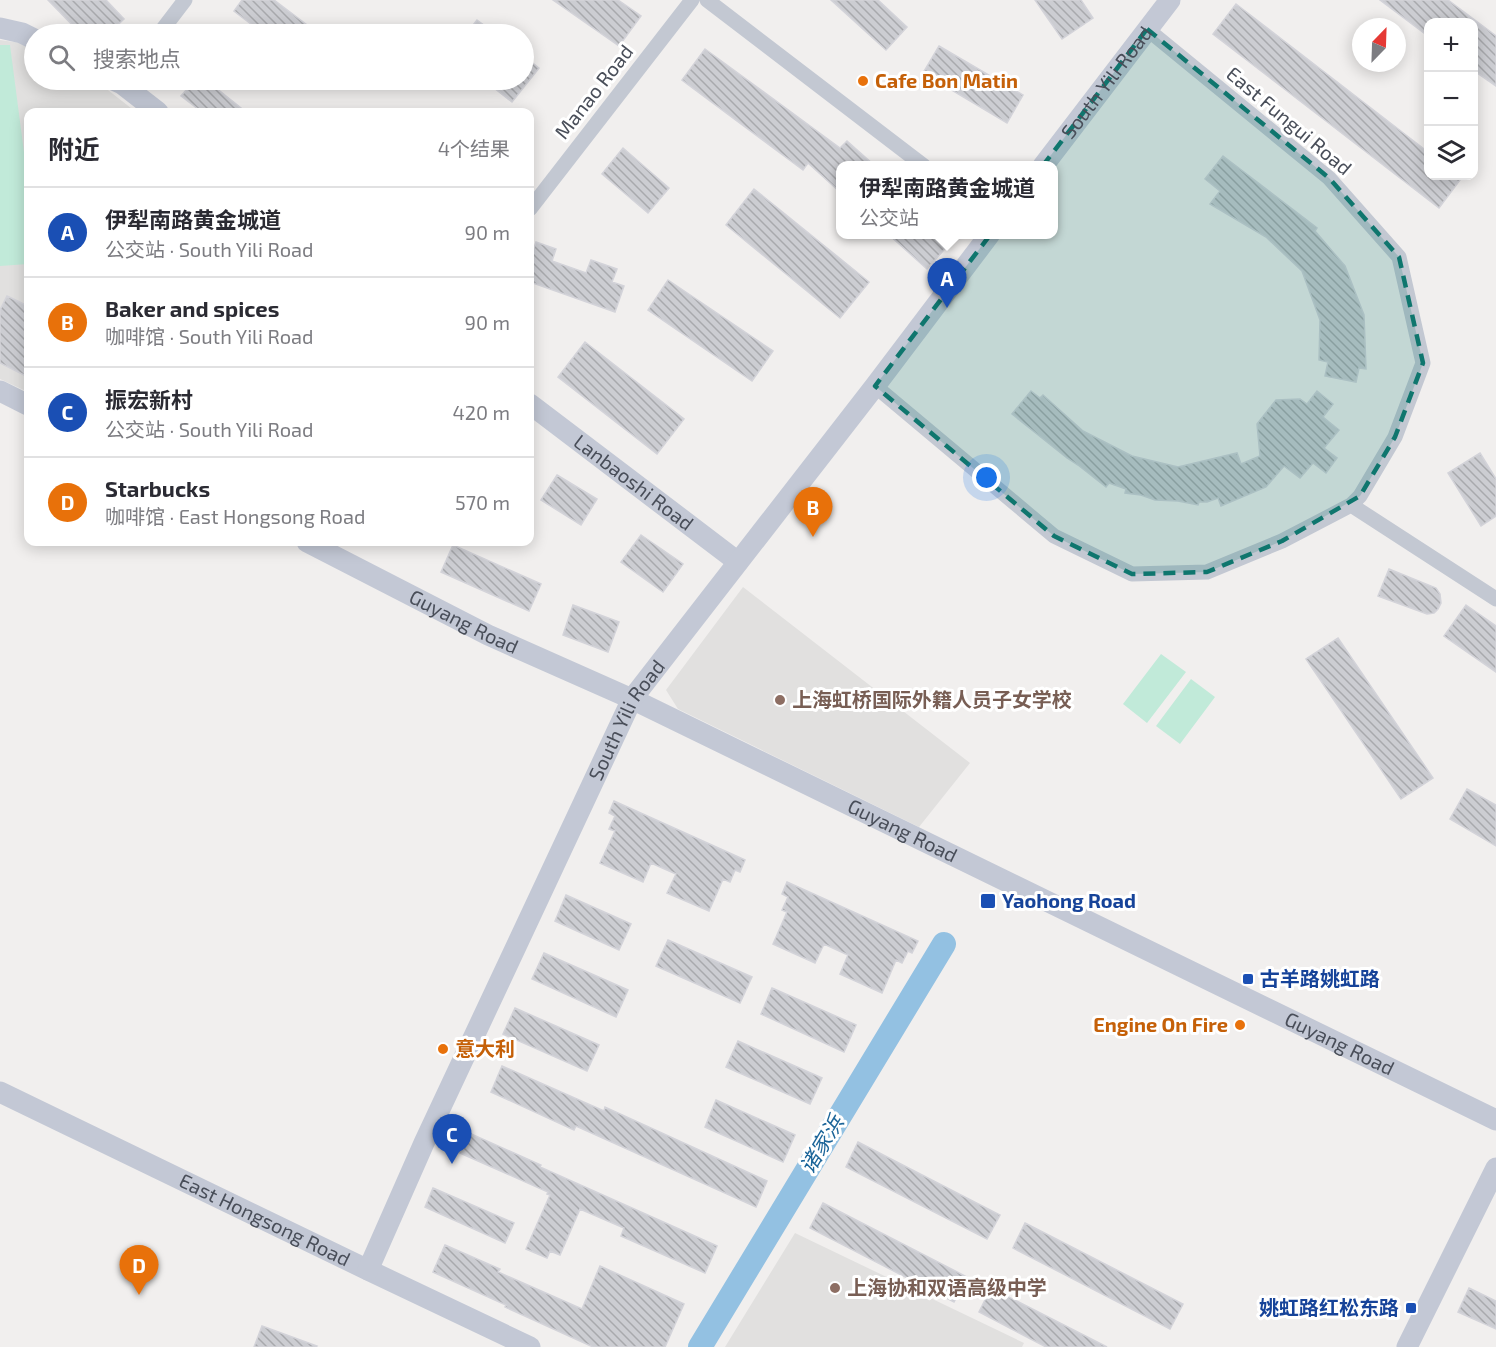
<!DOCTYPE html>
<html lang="zh">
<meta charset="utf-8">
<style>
:root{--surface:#fff;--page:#f7f7f7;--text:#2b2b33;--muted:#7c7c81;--line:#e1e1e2;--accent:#2d52cc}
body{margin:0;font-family:"Exo 2","Noto Sans SC",sans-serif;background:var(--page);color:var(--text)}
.controls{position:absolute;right:18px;top:18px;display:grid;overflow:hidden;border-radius:12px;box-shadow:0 3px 15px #0003}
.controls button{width:54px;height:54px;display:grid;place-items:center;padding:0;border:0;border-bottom:2px solid var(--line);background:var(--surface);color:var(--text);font:30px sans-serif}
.compass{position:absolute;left:1352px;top:18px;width:54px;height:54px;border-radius:50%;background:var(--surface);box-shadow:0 3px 15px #0003;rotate:23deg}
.you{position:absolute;left:987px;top:478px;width:21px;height:21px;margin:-15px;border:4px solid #fff;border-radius:50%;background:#1a73e8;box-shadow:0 0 0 9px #1a73e833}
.badge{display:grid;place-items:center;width:39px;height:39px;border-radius:50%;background:var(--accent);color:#fff;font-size:20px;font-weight:700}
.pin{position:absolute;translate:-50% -50px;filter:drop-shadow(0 2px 3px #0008)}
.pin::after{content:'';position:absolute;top:32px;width:21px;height:18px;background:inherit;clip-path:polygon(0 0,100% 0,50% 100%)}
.popup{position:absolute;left:836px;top:161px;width:222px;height:78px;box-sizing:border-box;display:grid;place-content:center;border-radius:12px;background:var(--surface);filter:drop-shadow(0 2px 4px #0005);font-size:20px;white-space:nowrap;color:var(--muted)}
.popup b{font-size:22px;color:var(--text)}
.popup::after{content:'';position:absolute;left:50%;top:100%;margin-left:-12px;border:12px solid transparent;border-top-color:var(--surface)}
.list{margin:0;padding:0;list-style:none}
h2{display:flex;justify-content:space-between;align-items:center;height:78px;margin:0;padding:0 24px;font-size:26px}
h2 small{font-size:20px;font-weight:400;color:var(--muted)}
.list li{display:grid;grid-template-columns:39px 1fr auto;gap:18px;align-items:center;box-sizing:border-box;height:90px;padding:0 24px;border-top:2px solid var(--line)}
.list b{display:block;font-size:22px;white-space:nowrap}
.list p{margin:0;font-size:20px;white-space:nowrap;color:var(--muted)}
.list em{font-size:20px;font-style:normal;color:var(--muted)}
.icon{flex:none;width:33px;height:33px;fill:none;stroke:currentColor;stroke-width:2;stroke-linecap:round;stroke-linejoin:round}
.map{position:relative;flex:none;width:1496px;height:1347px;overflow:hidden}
.search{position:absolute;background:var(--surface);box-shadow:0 3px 15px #0003;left:24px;top:24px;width:510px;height:66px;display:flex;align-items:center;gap:15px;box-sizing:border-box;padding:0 21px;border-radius:33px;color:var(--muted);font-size:22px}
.panel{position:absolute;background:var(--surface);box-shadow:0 3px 15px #0003;left:24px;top:108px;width:510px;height:438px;border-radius:12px}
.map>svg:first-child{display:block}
.education{fill:#e1e0df}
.garden{fill:#c1ead9}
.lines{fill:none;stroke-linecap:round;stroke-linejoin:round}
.river{stroke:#93c1e2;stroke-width:24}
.building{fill:url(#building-back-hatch);stroke:#d3d3d9;stroke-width:1.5}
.street{stroke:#c3c8d2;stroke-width:15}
.secondary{stroke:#c3c8d5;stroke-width:21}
.marked{fill:#0f766e;fill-opacity:0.2;stroke:#0f766e;stroke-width:4.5;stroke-dasharray:12 8;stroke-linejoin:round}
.food-dot{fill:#e8710a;stroke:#fff;stroke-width:2}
.education-dot{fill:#8d6e63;stroke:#fff;stroke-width:2}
.transit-dot{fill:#1a4fb4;stroke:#fff;stroke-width:2}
.labels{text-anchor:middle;stroke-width:6;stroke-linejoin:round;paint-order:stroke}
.food-label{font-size:20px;font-weight:bold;fill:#c56008;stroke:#fff;text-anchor:start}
.street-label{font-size:20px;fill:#494e59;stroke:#fff}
.education-label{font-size:20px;font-weight:bold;fill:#785e54;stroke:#fff;text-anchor:start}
.transit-label{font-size:20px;font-weight:bold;fill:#164399;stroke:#fff;text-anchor:start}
.water-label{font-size:21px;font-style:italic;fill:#1c6599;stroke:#fff}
</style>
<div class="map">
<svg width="1496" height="1347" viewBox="0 0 1496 1347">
<defs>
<pattern id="building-back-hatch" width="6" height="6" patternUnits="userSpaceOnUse" patternTransform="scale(1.5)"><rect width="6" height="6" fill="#cccdd2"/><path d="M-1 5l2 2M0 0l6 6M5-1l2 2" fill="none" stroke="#a8a9ad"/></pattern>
</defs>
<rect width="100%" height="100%" fill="#f1efee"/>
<path class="education" d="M0,40L21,43L34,50V80H92L99,83L136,112H28V392L0,379Z
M743,587L970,763L919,827L678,709L666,690Z
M795,1233L1024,1343L1022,1347H725Z"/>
<path class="garden" d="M0,45H10L28,183V264L0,266Z
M1161,654L1186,672L1147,723L1123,704Z
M1191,679L1215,697L1180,744L1156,726Z"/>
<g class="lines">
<path class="river" d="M700,1347L944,944"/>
</g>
<path class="building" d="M48,0H106L124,19L108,34H81Z
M242,0H274L319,34H264L234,11Z
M553,0H618L641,16L619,46Z
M831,0H878L907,27L886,50Z
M1035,0H1081L1093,18L1062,39Z
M1380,0H1448L1496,36V86L1473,70V22H1428V36Z
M1236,4L1428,152V176H1463L1439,208L1213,34Z
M477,20L496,34H466Z
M939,46L1023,95L1007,123L923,73Z
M705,49L840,148L847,141L874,165H840V192L808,163L803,170L682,80Z
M524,56L539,68L512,102L484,80H524Z
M195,80H206L246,112H202L181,96Z
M623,148L669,188L648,213L602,174Z
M1223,156L1317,228L1315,231L1345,266L1364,315L1366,369L1359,368L1356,382L1325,376L1328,362L1319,360L1320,320L1302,271L1266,237L1210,204L1220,191L1205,179Z
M754,189L869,282L840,318L726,225Z
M888,234H958L927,269Z
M536,242L556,249L552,261L586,273L591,260L617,269L612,282L624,286L615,312L530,282V254H532Z
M668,280L773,351L752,381L648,310Z
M7,296L28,306V377L0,363V310Z
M585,342L684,419L657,454L558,377Z
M1031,391L1040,398L1043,395L1083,431L1132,456L1178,467L1237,453L1241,464L1260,456L1257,424L1276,400L1300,399L1307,404L1317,391L1333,404L1323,417L1339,430L1324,448L1337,458L1326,473L1313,463L1300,478L1284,466L1266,487L1221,506L1218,498L1207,502H1199L1198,505L1178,501L1155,500L1141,495L1125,493L1126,489L1109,483L1106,487L1078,465L1067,458L1012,414Z
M1480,453L1496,479V516L1481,526L1448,473Z
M557,475L597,499L581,525L541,500Z
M641,535L683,564L663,592L621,562Z
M453,545L541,584L529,611L441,572Z
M1389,569L1436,588L1440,594L1441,603L1438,609L1434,613L1427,614L1378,596Z
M573,605L619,622L608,652L563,635Z
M1466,605L1496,626V672L1444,636Z
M1338,638L1433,778L1401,799L1306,659Z
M1467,789L1496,805V846L1450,819Z
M614,801L745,860L740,872L735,870L730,882L723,879L709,911L667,893L676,874L651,863L643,882L600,863L615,831L609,829L615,816L609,813Z
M787,882L918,941L912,953L908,951L902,963L896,960L882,993L840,974L848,955L824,944L815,963L773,944L787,912L782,910L788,897L782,894Z
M566,895L631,924L619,950L555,921Z
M668,940L752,977L740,1003L656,966Z
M544,953L628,990L616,1017L532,979Z
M772,988L856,1025L844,1052L761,1014Z
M515,1008L599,1045L587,1071L503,1034Z
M738,1041L822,1078L810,1104L726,1067Z
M502,1066L604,1111L605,1107L767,1181L756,1207L576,1126L574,1130L491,1092Z
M716,1100L795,1135L783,1162L705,1127Z
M460,1129L541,1165L540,1167L717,1246L705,1273L621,1236L624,1228L580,1209L560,1255L550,1251L547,1258L526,1249L550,1195L547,1194L548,1192L451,1149Z
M858,1142L1000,1215L987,1239L846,1167Z
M433,1188L514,1223L505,1243L425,1207Z
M823,1203L967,1277L954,1302L810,1228Z
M1025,1223L1183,1304L1170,1329L1013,1248Z
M445,1245L500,1269L498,1272L582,1309L600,1266L684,1304L665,1347H593L505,1307L506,1305L433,1272Z
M991,1288L1107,1347H1046L979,1312Z
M1469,1288L1496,1301V1329L1458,1312Z
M262,1326L317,1346L316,1347H254Z"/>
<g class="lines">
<path class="street" d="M707,0L924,166
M159,34L185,0
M530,209L692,0
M875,386L1054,536L1132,574L1207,572L1282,541L1351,505L1360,496L1395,437L1423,363L1399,257L1329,178L1147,29
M1351,505L1496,599"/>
<g class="secondary">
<path d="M0,28L22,33L34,39"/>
<path d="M113,80L122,84L158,112"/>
<path id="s1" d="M1043,166L1170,0"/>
<path d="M0,391L28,405"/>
<path id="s2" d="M530,404L738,562"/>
<path id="s3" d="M307,542L488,635L632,699L1496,1120"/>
<path id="s4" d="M0,1092L368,1270L530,1347"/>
<path id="s5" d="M368,1270L424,1143L632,699L875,386L990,234"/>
<path d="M1407,1347L1496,1168"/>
</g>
</g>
<path class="marked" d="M1147,29L1329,178L1399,257L1423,363L1395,437L1360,496L1282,541L1207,572L1132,574L1054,536L875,386Z"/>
<g class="food-dot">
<circle cx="863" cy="81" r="6"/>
<circle cx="1240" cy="1025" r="6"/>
<circle cx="443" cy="1049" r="6"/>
</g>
<g class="education-dot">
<circle cx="780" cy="700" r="6"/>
<circle cx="835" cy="1288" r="6"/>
</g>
<g class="transit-dot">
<rect x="980" y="893" width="16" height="16" rx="3"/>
<rect x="1242" y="973" width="12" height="12" rx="3"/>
<rect x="1405" y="1302" width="12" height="12" rx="3"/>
</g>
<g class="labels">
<g class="food-label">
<text x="875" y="88">Cafe Bon Matin</text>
<text x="1228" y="1032" text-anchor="end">Engine On Fire</text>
<text x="455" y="1056">意大利</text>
</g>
<g class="street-label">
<text dy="7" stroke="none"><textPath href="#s1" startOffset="105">South Yili Road</textPath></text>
<text transform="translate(594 92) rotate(-52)" y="7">Manao Road</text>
<text transform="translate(1289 121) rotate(40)" y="7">East Fungui Road</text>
<text dy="7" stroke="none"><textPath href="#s2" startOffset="130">Lanbaoshi Road</textPath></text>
<text dy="7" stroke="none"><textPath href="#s3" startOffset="176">Guyang Road</textPath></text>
<text dy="7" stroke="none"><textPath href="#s5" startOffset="608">South Yili Road</textPath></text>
<text dy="7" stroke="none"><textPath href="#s3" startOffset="662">Guyang Road</textPath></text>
<text dy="7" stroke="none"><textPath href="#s3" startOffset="1148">Guyang Road</textPath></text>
<text dy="7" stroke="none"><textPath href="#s4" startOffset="294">East Hongsong Road</textPath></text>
</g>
<g class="education-label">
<text x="792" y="707">上海虹桥国际外籍人员子女学校</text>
<text x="847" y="1295">上海协和双语高级中学</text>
</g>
<g class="transit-label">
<text x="1002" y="908">Yaohong Road</text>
<text x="1260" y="986">古羊路姚虹路</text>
<text x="1399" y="1315" text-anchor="end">姚虹路红松东路</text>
</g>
<g class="water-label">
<text transform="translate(822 1145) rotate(-59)" y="7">诸家浜</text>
</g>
</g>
</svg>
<div class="controls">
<button>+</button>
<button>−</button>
<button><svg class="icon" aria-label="layers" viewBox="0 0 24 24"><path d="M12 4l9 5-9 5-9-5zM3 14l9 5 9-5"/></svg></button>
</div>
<svg class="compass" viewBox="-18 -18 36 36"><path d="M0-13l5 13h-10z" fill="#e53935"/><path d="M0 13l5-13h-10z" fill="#7c7c81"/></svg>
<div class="you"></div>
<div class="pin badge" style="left:947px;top:308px;background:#1a4fb4">A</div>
<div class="popup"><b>伊犁南路黄金城道</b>公交站</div>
<div class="pin badge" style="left:813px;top:537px;background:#e8710a">B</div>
<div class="pin badge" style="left:452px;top:1164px;background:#1a4fb4">C</div>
<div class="pin badge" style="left:139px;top:1295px;background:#e8710a">D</div>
<div class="search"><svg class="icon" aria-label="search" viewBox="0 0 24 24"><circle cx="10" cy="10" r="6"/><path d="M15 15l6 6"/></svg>搜索地点</div>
<section class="panel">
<h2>附近<small>4个结果</small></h2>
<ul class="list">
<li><span class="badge" style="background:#1a4fb4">A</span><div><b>伊犁南路黄金城道</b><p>公交站 · South Yili Road</p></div><em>90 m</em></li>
<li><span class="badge" style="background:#e8710a">B</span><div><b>Baker and spices</b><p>咖啡馆 · South Yili Road</p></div><em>90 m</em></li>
<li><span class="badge" style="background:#1a4fb4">C</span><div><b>振宏新村</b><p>公交站 · South Yili Road</p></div><em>420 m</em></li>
<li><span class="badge" style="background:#e8710a">D</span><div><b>Starbucks</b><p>咖啡馆 · East Hongsong Road</p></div><em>570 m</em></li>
</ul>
</section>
</div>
